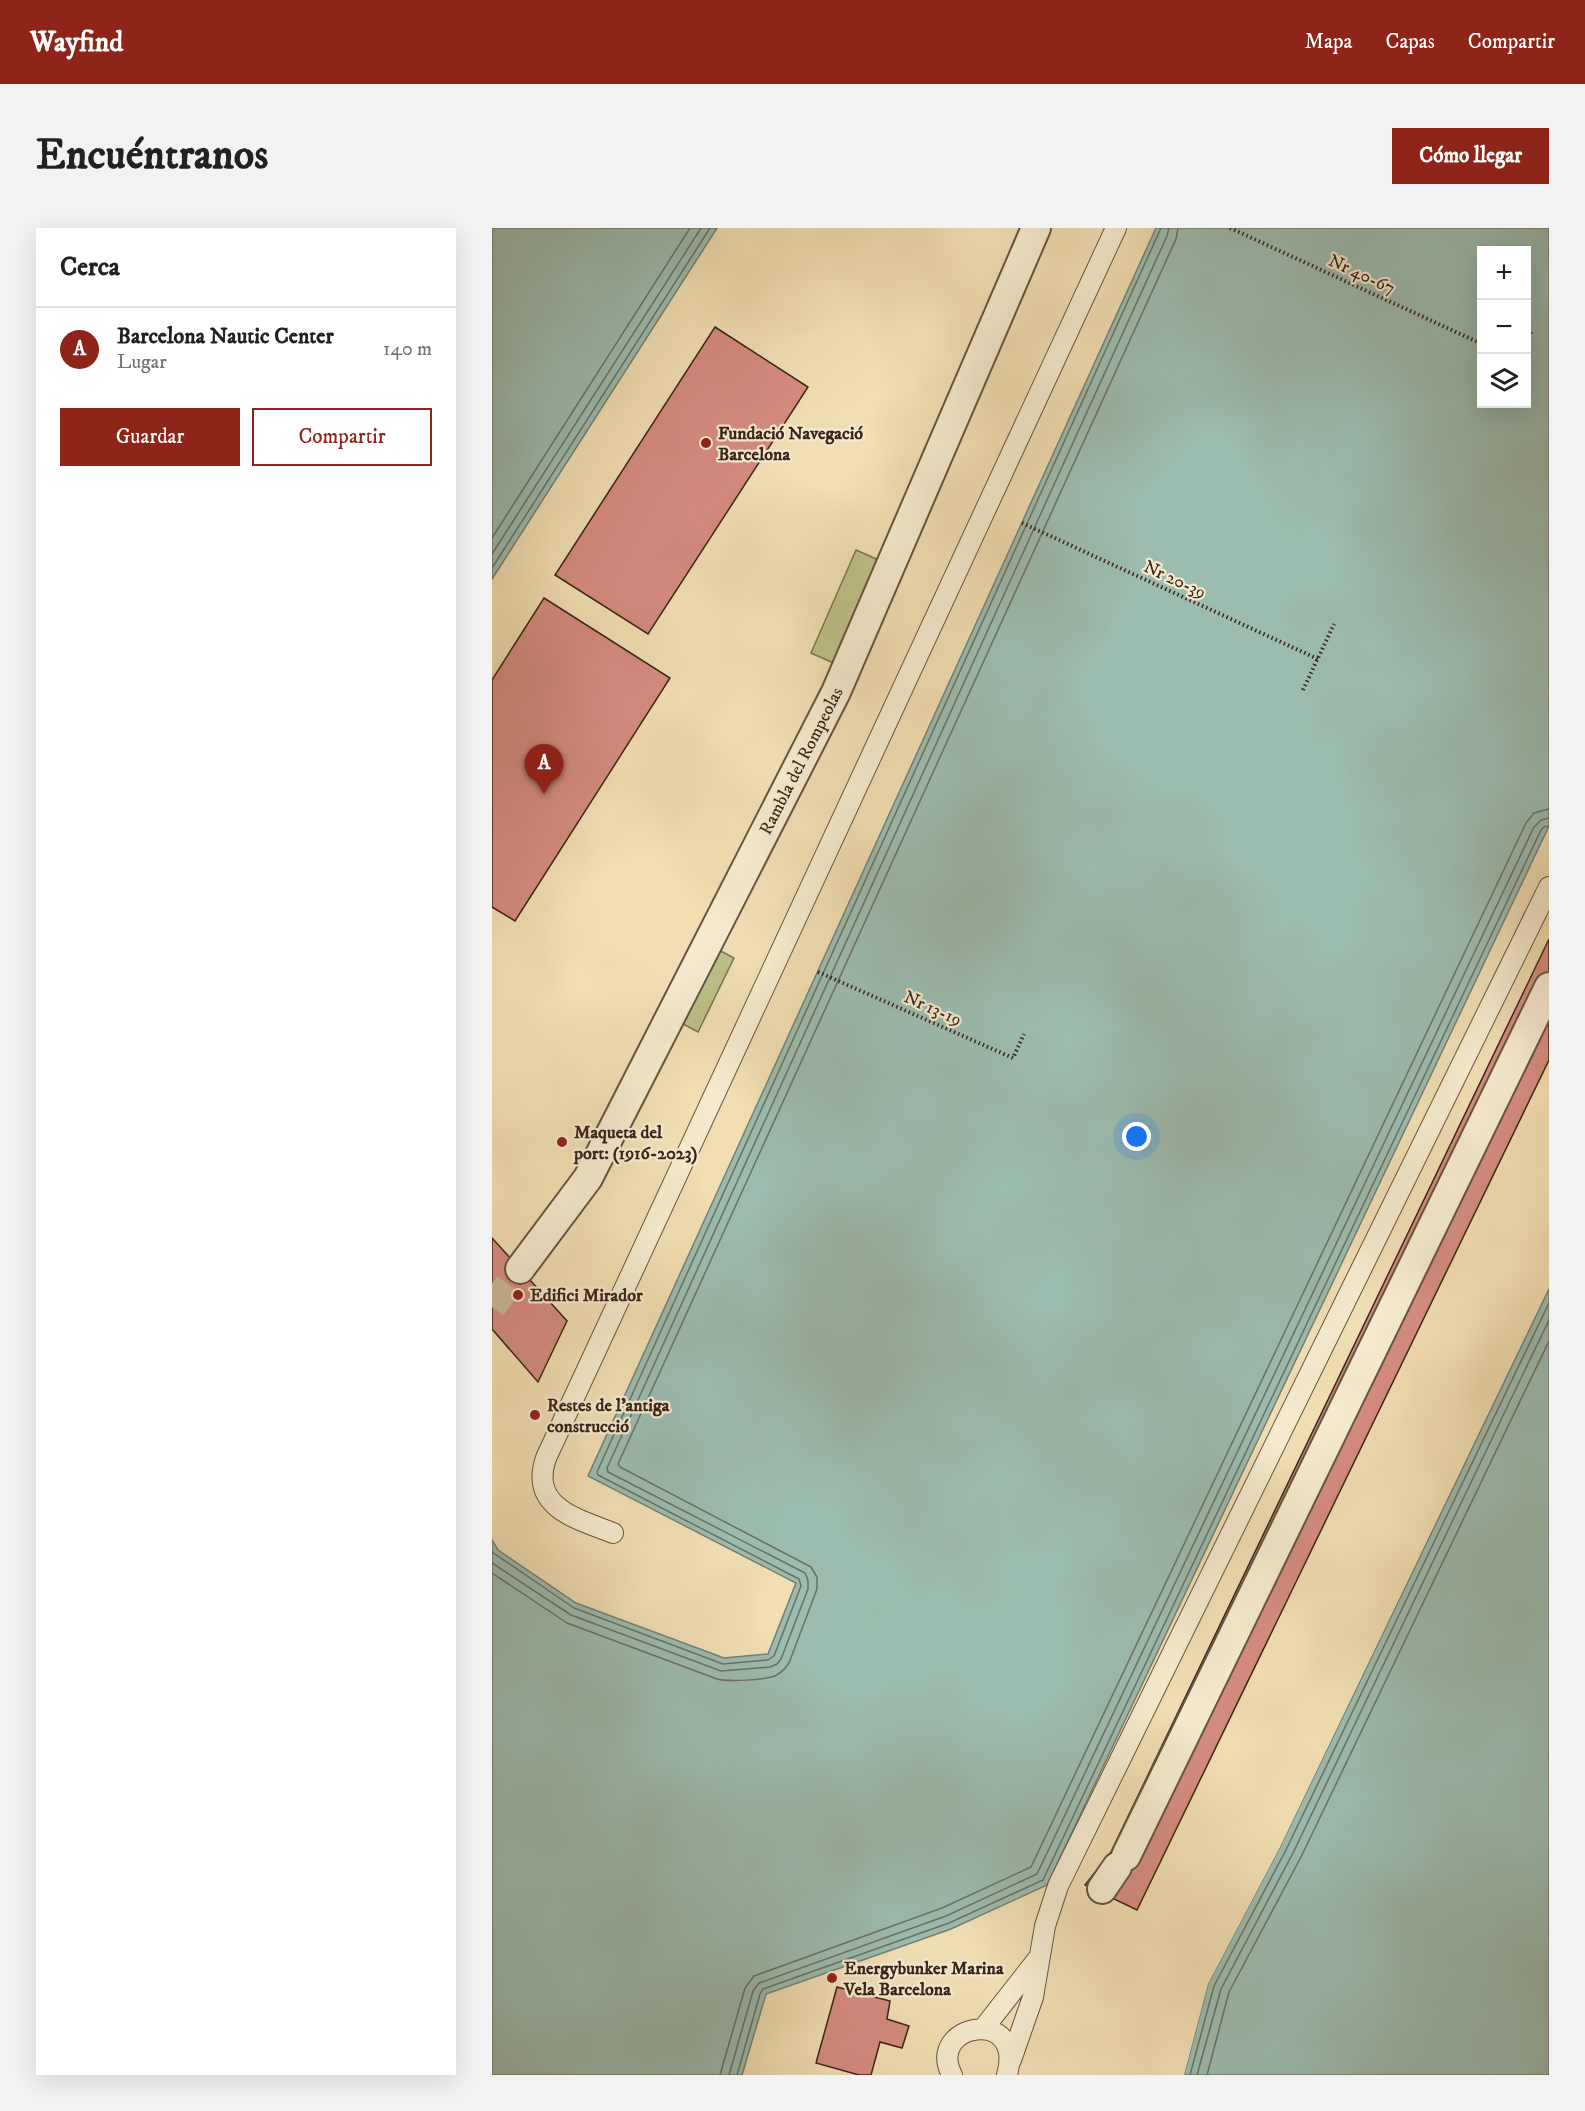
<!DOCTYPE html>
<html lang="es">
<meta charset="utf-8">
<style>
:root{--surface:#fff;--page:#f2f2f2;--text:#202124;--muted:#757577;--line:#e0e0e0;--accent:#8f2418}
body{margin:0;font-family:"IM FELL DW Pica",serif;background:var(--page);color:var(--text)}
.controls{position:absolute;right:18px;top:18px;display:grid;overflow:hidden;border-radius:0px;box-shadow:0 6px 24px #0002}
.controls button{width:54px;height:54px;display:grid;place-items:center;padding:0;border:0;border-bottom:2px solid var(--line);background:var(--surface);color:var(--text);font:30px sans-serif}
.you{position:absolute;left:645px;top:909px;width:21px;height:21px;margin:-15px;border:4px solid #fff;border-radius:50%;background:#1a73e8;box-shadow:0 0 0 9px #1a73e833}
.badge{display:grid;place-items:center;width:39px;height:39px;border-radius:50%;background:var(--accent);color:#fff;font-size:20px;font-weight:700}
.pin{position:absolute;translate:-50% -50px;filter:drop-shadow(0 2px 3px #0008)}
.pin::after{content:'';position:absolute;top:32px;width:21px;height:18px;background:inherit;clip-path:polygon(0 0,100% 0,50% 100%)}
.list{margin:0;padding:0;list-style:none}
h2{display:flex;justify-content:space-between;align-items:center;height:78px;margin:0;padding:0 24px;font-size:26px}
h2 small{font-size:20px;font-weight:400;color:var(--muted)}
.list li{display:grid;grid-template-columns:39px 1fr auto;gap:18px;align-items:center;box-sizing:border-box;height:84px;padding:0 24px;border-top:2px solid var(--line)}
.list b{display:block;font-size:22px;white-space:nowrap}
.list p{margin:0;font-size:20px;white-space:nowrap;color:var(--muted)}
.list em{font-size:20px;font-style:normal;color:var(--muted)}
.actions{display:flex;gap:12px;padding:18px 24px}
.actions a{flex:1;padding:14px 0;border:2px solid var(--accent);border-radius:0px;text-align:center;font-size:21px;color:var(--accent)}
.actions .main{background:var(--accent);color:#fff}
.icon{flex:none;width:33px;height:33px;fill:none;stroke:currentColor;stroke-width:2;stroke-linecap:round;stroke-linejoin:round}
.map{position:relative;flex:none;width:1057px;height:1847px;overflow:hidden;border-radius:0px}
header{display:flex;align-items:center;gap:36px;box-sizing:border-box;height:84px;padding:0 30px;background:var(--accent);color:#fff}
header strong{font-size:28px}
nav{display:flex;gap:33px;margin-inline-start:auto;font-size:21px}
.intro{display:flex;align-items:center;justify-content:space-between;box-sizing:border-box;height:144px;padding:0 36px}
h1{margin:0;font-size:42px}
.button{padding:15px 27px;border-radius:0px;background:var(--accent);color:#fff;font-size:21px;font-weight:700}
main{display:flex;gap:36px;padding:0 36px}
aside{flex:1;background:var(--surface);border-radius:0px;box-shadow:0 6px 24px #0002}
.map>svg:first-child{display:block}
.green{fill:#bec089;stroke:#7c7251;stroke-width:1.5}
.water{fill:#9bbcaf;stroke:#748073;stroke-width:1.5;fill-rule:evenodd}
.pier{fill:#f1deb3}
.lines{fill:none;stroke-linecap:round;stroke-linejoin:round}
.shore{stroke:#6a7064;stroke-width:1.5}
.building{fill:#d58c80;stroke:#392519;stroke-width:1.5}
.pedestrian-tunnel{stroke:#ccb994;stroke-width:28;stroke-dasharray:28 14;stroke-linecap:butt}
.service-casing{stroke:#675340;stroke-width:22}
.pedestrian-casing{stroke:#675340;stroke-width:32}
.path{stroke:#392519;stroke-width:4;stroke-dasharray:1.5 3;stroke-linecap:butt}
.service{stroke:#f6eace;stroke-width:20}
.pedestrian{stroke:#f6eace;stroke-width:28}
.poi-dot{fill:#8f2418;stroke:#f6eace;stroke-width:2}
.labels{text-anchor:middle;stroke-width:4.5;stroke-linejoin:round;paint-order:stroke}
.street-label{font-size:18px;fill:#392519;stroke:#f6eace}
.poi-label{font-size:18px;font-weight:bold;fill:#392519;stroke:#f6eace;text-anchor:start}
</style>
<header>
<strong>Wayfind</strong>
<nav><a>Mapa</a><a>Capas</a><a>Compartir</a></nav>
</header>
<div class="intro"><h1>Encuéntranos</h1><a class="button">Cómo llegar</a></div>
<main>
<aside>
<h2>Cerca<small></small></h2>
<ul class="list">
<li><span class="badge">A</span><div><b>Barcelona Nautic Center</b><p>Lugar</p></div><em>140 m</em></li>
</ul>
<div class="actions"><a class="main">Guardar</a><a>Compartir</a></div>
</aside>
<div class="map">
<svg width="1057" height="1847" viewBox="0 0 1057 1847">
<rect width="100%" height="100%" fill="#f1deb3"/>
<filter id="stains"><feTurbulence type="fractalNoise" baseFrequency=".00333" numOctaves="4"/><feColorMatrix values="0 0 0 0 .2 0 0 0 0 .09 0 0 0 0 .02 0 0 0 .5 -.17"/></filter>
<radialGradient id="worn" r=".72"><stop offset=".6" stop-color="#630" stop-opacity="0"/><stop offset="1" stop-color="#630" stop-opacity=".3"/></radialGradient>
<path class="green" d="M364,322L391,334L346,437L319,425Z
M227,722L242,730L206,804L191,796Z"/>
<path class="water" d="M0,0H225L0,351Z
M664,0H1057V598L555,1657L459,1701L274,1766L250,1847H0V1312L6,1322L84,1375L232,1430L276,1426L304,1355L96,1248ZM990,22H1034V176H990Z
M1057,1061V1847H692L716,1756L788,1619Z"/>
<path class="pier" d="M1057,1058L788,1619L716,1756L692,1847H689L713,1754L786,1618L1054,1060Z"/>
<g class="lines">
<path class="shore" d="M0,310L198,0
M0,326L209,0
M0,340L218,0
M0,1324L82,1380L231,1436L276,1432L282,1428L309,1358L307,1351L106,1247L105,1244L669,0
M0,1335L79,1387L229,1443L278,1439L285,1436L289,1431L316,1361V1352L313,1345L116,1244L115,1240L675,8L677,0
M0,1345L75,1395L225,1451C238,1454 271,1452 283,1448C289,1445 293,1441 297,1435L325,1361V1349L319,1339L128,1239L126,1236L684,11L686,0
M228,1847L253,1760L262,1748L450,1680L539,1639L1034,595L1042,585L1057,581
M237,1847L261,1763L267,1755L454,1688L545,1646L1042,599L1049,592L1057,590
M245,1847L268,1766L271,1761L457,1695L551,1652L1049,602L1052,599L1057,598
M698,1847L722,1758L794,1622L1057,1075
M705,1847L729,1761L801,1625L1057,1092
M715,1847L737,1764L809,1629L1057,1113"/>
</g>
<path class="building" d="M223,99L316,159L156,406L63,347Z
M52,370L178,450L23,693L0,679V452Z
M1057,711V832L645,1682L593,1657L619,1624Z
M0,1010L75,1093L46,1154L0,1101Z
M345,1759L398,1773L395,1791L417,1798L410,1820L388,1814L379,1847H367L324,1835Z"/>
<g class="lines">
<path class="pedestrian-tunnel" d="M0,1079L28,1041"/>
<g class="service-casing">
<path id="service" d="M121,1305C86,1291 37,1280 54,1230L624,0
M491,1801L545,1732
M519,1832L541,1769L553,1698L566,1658L1057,659
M460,1847C433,1795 534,1778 515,1847"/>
</g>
<g class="pedestrian-casing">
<g id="pedestrian">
<path id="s1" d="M28,1041L96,950L344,464L544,0"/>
<path d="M634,1628L1057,759"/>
<path d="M610,1661L625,1639"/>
</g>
</g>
<path class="path" d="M738,0L990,116
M1034,113L1040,102
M530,295L826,431
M811,462L842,396
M326,744L521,830L532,806"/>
<use href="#service" class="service"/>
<use href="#pedestrian" class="pedestrian"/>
</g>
<g class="poi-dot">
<circle cx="214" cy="215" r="6"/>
<circle cx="70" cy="914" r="6"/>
<circle cx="26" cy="1067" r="6"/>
<circle cx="43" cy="1187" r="6"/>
<circle cx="340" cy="1750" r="6"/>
</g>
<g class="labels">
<g class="street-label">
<text transform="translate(870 46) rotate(25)" y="6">Nr 40-67</text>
<text transform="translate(683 351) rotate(25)" y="6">Nr 20-39</text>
<text dy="6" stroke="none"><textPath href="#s1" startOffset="582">Rambla del Rompeolas</textPath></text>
<text transform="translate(441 780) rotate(24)" y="6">Nr 13-19</text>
</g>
<g class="poi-label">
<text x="226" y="211">Fundació Navegació<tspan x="226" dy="21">Barcelona</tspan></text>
<text x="82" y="910">Maqueta del<tspan x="82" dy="21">port: (1916-2023)</tspan></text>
<text x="38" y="1073">Edifici Mirador</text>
<text x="55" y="1183">Restes de l'antiga<tspan x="55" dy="21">construcció</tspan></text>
<text x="352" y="1746">Energybunker Marina<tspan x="352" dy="21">Vela Barcelona</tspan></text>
</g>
</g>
<rect width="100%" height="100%" filter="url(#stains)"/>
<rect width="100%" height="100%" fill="url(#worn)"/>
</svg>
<div class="controls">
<button>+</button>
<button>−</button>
<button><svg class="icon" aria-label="layers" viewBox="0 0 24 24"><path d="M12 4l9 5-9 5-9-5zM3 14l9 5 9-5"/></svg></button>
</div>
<div class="you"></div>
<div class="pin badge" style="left:52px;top:566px">A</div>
</div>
</main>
